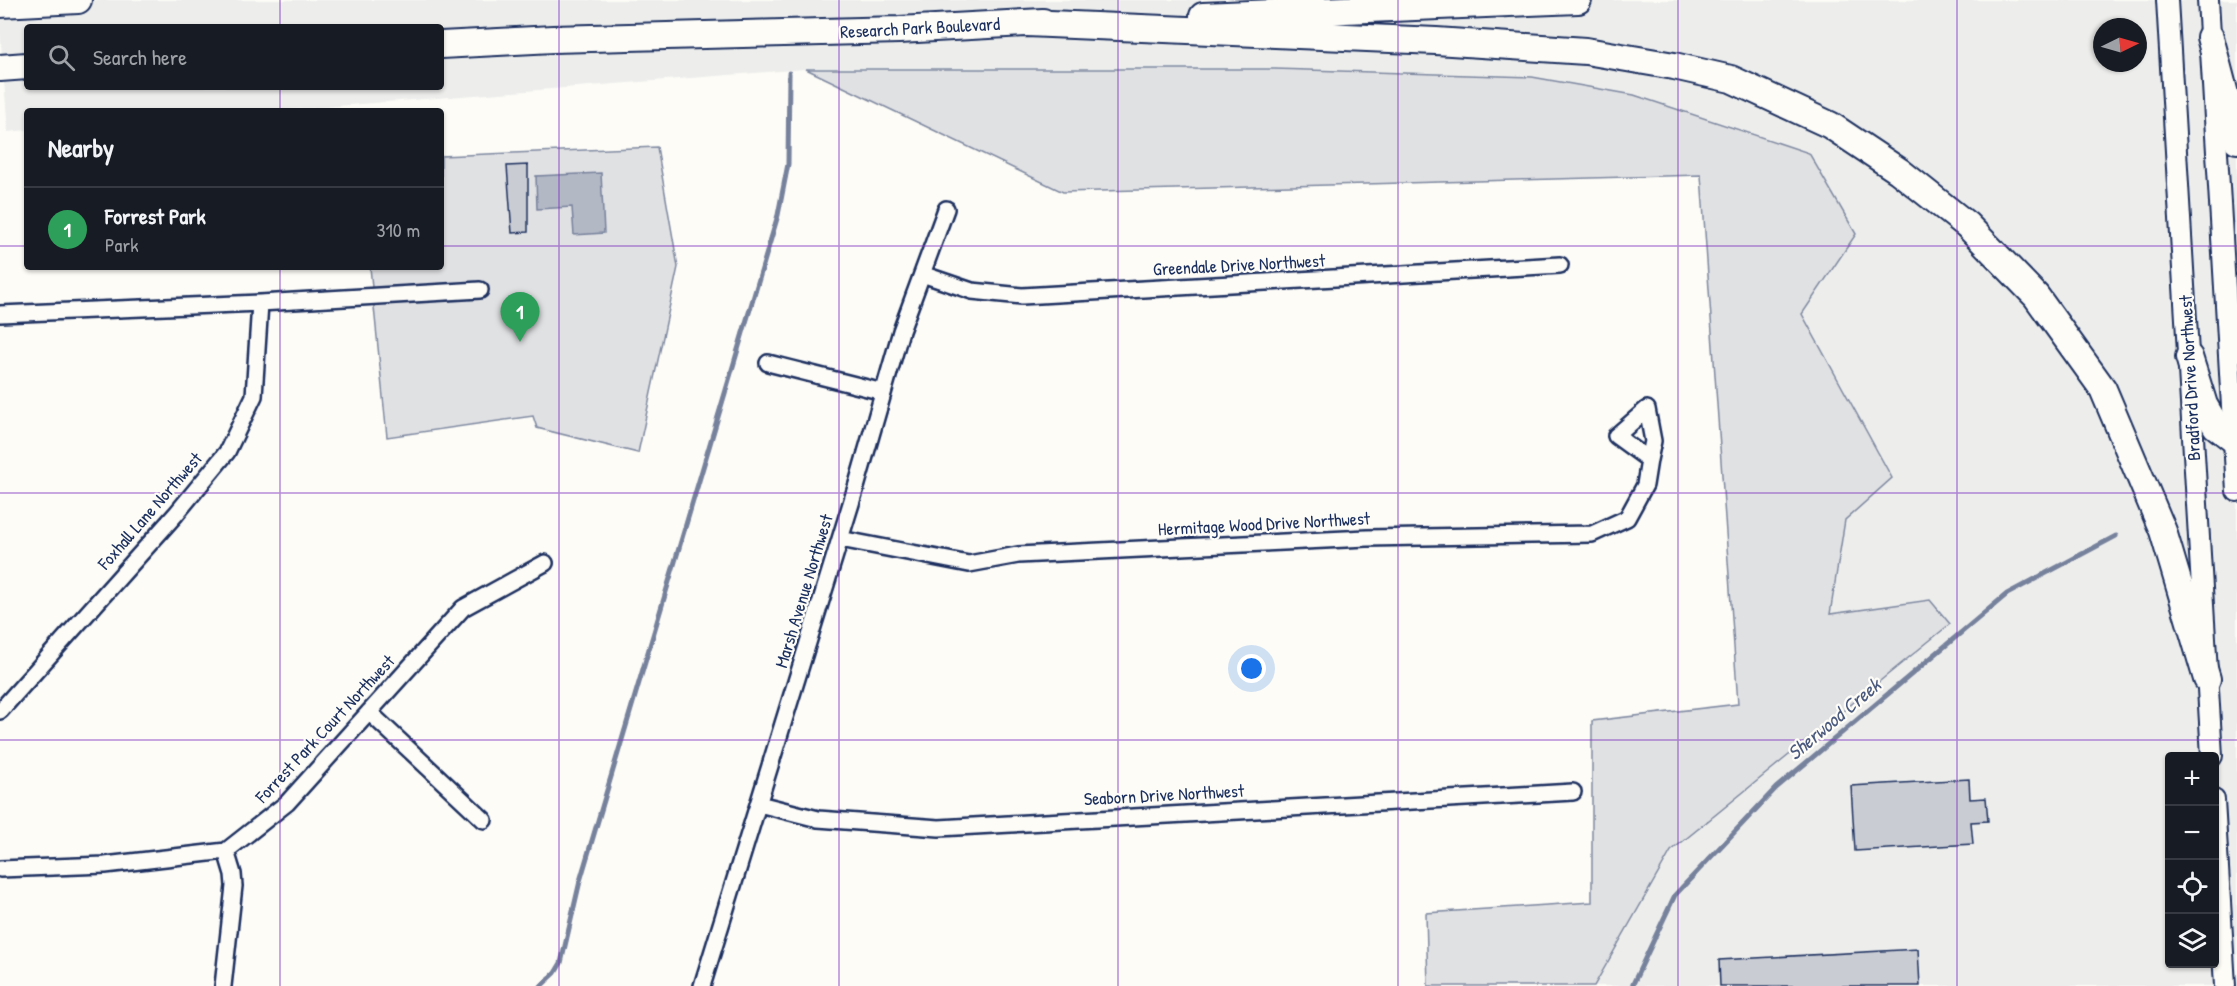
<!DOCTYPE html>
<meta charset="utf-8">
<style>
:root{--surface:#171b24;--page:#20242c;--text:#f1f3f6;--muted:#9ea1a6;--line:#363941;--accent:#c8321e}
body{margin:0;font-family:"Patrick Hand",sans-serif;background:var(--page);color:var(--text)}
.controls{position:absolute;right:18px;bottom:18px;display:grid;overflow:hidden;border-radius:6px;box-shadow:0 2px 4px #0004}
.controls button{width:54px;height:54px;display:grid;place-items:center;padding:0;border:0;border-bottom:2px solid var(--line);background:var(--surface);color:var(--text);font:30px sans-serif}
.compass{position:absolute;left:2093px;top:18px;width:54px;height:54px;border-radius:50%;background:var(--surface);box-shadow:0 2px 4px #0004;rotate:85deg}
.you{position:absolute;left:1252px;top:669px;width:21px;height:21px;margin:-15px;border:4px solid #fff;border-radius:50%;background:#1a73e8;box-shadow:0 0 0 9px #1a73e833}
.badge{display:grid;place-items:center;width:39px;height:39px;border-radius:50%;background:var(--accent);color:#fff;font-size:20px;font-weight:700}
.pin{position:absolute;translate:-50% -50px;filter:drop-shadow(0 2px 3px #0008)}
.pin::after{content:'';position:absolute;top:32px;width:21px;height:18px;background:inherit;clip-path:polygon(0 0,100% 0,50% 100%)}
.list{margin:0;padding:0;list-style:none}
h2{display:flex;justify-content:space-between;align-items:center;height:78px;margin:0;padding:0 24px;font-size:26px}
h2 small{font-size:20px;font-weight:400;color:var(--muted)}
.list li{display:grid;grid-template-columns:39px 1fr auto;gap:18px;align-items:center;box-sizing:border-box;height:84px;padding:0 24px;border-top:2px solid var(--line)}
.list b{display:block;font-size:22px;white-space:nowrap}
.list p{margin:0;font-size:20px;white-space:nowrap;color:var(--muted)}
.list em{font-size:20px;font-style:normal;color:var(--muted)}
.icon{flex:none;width:33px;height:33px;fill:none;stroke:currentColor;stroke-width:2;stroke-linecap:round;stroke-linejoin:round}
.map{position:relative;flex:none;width:2237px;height:986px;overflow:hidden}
.search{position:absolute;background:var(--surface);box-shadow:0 2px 4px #0004;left:24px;top:24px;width:420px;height:66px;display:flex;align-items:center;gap:15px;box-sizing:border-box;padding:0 21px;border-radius:6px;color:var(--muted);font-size:22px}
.panel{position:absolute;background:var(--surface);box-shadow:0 2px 4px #0004;left:24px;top:108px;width:420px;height:162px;border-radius:6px}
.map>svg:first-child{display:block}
.built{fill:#edeeec;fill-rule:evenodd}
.green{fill:#e0e1e3;stroke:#7e88a0;stroke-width:1.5}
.water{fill:#b3b8c5;stroke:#76819c;stroke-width:1.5}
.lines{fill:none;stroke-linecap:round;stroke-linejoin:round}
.stream{stroke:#76819c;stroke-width:5}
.building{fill:#c9ccd3;stroke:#1b2f5e;stroke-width:1.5}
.minor-casing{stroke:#1b2f5e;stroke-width:20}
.secondary-casing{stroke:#1b2f5e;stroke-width:24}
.motorway-casing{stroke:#1b2f5e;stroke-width:30}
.minor{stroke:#fdfcf7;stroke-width:15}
.secondary{stroke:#fdfcf7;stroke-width:20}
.motorway{stroke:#fdfcf7;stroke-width:26}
.grid{fill:none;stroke:#7b2cbf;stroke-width:1.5;stroke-opacity:0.55}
.labels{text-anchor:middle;stroke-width:4.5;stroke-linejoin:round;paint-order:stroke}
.street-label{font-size:18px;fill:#1b2f5e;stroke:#fdfcf7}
.water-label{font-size:20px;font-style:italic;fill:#49587d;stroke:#fdfcf7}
</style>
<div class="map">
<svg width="2237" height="986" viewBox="0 0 2237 986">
<rect width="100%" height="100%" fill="#fdfcf7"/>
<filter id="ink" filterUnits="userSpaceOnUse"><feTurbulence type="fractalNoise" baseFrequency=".0167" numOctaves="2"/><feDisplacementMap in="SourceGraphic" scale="12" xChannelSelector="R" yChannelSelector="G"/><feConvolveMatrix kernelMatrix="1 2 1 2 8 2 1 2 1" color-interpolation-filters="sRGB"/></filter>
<g filter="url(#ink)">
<path class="built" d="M0,0H2237V986H1594L1671,851L1950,624L1930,600L1830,614L1845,520L1892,478L1802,314L1856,234L1809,153L1634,95L1532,77L1275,69H806L273,111H27V130L8,132L0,31ZM27,27H441V87H27ZM2102,27H2138V63H2102ZM2170,756H2214V964H2170Z"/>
<path class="green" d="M806,69H1275L1532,77L1634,95L1809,153L1856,234L1802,314L1892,478L1845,520L1830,614L1930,600L1950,624L1671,851L1594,986H1428L1426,913L1592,902V721L1738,704L1701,175L1063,192Z
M657,147L678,267L638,453L537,428L533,416L387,437L370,267H441V156Z"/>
<path class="water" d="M601,173L604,233L574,235L572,207L537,209L536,176Z"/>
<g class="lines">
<path class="stream" d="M541,986L555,973L561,963L580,881L778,215L788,164L789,73
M1632,986L1675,895L1776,788L2007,594L2116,536"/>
</g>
<path class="building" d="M528,165V232L512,233L507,166Z
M1969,779L1970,799L1986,798L1988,821L1971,822L1973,844L1855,851L1851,786Z
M1918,949L1920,986H1720L1719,960Z"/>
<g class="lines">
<g class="minor-casing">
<path id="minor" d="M922,274L972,291L1022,296L1560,265
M0,314L260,303L480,290
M768,363L883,392
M1647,409L1653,441L1649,460L1616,436Z
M840,539L969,564L1018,555L1367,538L1592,534L1627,518L1645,485L1649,460
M0,711L176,514L227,452L254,396L260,303
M369,712L484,820
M759,804L818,819L939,828L1573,792
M0,869L105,865L226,851L287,803L463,608L545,563
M223,986L234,886L233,874L226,851
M702,986L857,484L901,331L946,209"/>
</g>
<g class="secondary-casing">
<path id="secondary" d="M2167,0L2212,756
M2208,0L2237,491
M2214,800L2225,986"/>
</g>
<g class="motorway-casing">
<path id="motorway" d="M0,4L78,0
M1203,16L1578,0
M1027,23L1436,41L1586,51L1674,66L1731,79L1830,125L1899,171L1967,225L2036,296L2103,389L2163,531L2207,679
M2210,37L2237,140
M441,45L553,39L899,30L1043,22
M0,68L27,66
M2189,357L2204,405L2216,426L2234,440H2237"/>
</g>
<use href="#minor" class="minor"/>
<use href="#secondary" class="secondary"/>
<use href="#motorway" class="motorway"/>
</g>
</g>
<path class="grid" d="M280,0V27M559,0V986M839,0V986M1118,0V986M1398,0V986M1678,0V986M1957,0V986M280,87V111M0,246H27M441,246H2237M280,267V986M0,493H2237M0,740H2237"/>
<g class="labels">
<g class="street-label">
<text transform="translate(920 28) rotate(-3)" y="6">Research Park Boulevard</text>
<text transform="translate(1239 265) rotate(-3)" y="6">Greendale Drive Northwest</text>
<text transform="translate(2190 378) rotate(-93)" y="6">Bradford Drive Northwest</text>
<text transform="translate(150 511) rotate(-49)" y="6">Foxhall Lane Northwest</text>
<text transform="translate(1264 524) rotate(-3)" y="6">Hermitage Wood Drive Northwest</text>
<text transform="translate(804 591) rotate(-73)" y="6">Marsh Avenue Northwest</text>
<text transform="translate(325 729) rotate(-47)" y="6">Forrest Park Court Northwest</text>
<text transform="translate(1164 795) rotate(-3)" y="6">Seaborn Drive Northwest</text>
</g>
<g class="water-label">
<text transform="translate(1834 719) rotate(-40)" y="7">Sherwood Creek</text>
</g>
</g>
</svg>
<div class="controls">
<button>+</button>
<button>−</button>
<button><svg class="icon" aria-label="locate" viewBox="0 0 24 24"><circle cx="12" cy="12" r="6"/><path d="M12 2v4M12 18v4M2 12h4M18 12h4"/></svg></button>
<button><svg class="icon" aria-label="layers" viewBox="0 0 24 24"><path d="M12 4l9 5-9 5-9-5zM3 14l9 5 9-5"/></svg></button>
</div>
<svg class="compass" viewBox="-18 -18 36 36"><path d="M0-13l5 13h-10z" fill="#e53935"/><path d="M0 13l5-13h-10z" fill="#9ea1a6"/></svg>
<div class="you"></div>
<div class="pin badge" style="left:520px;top:342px;background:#2e9e5b">1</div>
<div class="search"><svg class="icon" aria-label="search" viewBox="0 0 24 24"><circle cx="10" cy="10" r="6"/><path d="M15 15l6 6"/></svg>Search here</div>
<section class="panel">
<h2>Nearby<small></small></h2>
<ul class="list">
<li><span class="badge" style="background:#2e9e5b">1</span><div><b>Forrest Park</b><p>Park</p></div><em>310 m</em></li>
</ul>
</section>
</div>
